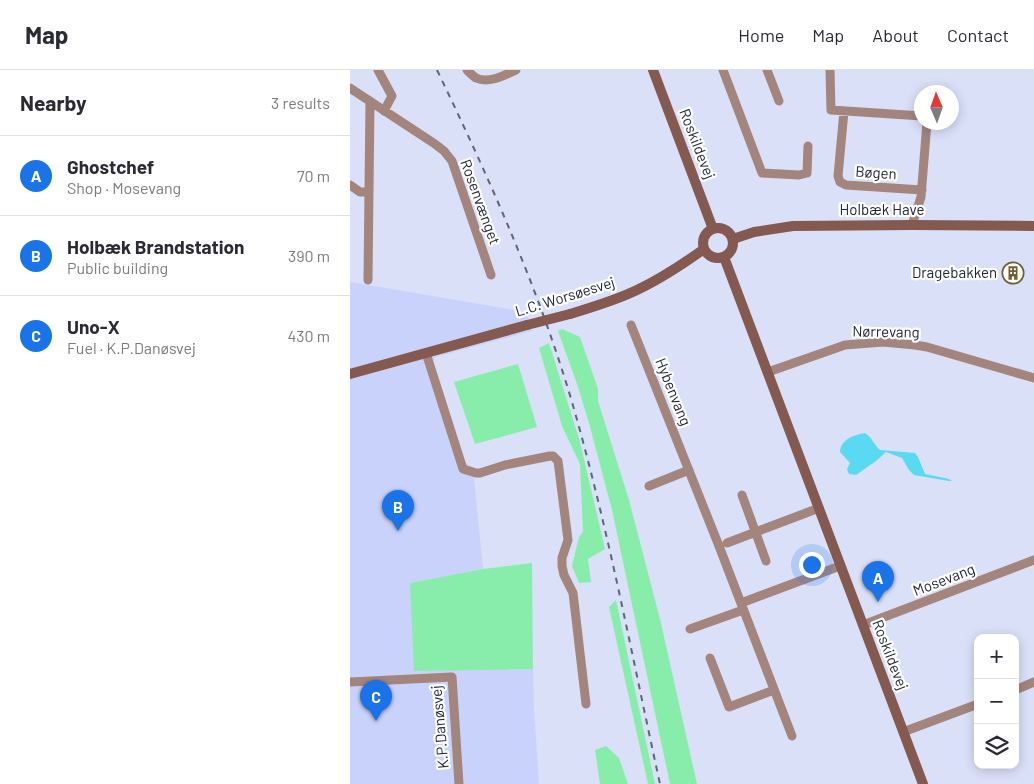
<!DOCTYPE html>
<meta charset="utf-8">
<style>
:root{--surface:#fff;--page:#f7f7f7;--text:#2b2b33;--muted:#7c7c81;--line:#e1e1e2;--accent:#1a73e8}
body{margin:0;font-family:Barlow,sans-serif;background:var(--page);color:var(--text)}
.controls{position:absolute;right:15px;bottom:15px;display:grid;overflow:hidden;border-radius:10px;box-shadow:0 2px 12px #0003}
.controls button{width:45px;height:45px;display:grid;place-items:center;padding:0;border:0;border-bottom:1px solid var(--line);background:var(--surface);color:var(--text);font:25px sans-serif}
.compass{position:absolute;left:564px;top:15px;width:45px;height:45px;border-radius:50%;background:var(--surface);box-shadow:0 2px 12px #0003;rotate:358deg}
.you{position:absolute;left:461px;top:494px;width:18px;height:18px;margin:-12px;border:4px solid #fff;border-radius:50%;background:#1a73e8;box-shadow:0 0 0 8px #1a73e833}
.badge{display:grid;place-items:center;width:32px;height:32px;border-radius:50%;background:var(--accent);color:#fff;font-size:16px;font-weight:700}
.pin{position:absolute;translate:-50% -41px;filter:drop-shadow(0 1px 2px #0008)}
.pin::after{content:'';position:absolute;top:26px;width:18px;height:15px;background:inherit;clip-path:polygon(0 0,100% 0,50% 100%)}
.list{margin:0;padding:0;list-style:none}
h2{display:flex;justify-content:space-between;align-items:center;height:65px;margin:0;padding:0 20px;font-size:21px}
h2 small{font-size:16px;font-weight:400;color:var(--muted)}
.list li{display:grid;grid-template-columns:32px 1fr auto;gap:15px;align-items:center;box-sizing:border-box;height:80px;padding:0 20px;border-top:1px solid var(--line)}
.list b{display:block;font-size:19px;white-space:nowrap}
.list p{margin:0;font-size:16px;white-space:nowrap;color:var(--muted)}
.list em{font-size:16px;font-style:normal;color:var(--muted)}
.icon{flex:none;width:28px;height:28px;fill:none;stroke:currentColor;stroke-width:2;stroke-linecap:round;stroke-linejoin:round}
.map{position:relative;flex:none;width:684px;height:714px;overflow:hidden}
header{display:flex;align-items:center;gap:30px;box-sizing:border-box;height:70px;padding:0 25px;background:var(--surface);border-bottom:1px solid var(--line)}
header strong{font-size:24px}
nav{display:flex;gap:28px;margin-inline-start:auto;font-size:18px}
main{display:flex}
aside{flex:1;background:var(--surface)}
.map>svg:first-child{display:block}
.built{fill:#c8d2fa}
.green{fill:#88edaa}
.water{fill:#5ad9f3}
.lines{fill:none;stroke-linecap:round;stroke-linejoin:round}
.street{stroke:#a3857e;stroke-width:9}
.secondary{stroke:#835950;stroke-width:10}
.rail{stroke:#5e647a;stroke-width:2;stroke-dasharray:6 6;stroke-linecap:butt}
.secondary-bridge{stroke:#835950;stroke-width:10}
.labels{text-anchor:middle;stroke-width:4.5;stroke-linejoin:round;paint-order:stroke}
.street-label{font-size:15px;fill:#22273d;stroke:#fff}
.poi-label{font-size:15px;fill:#22273d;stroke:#fff;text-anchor:end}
</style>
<header>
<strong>Map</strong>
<nav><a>Home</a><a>Map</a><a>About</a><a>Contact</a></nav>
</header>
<main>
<aside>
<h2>Nearby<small>3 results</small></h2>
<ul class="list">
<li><span class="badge">A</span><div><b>Ghostchef</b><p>Shop · Mosevang</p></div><em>70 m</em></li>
<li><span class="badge">B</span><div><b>Holbæk Brandstation</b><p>Public building</p></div><em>390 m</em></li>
<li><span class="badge">C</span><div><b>Uno-X</b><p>Fuel · K.P.Danøsvej</p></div><em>430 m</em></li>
</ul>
</aside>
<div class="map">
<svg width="684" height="714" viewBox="0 0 684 714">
<rect width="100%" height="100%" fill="#d9e0f8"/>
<path class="built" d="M0,212L170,241L177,245L182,261L85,287L83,294L115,392L123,398L133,499L60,513L160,600L183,599L184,638L189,714H0Z"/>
<path class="green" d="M212,259L230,267L248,319V331L279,430L310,549L347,714H320L262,440L239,353L227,314L208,261Z
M199,273L230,372L255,479L238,489L241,512L229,513L222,496L229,467L233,462L230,394L212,356L189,278Z
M168,294L187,357L125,374L104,312Z
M182,493L183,599L64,601L60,513L133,499Z
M266,530L305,714H298L259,537Z
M256,676L269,688L278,714H250L245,680Z"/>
<path class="water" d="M515,363C522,367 524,375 530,380L565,383L568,387L575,404L599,409L602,411H599L564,405L559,400L552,388L536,382L526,391L506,405L499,404L497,399L500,393L490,382C491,369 504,365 515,363Z"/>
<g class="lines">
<path class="street" d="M28,0L42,26L34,41
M117,0C120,3 123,6 126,8C139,14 155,5 166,0
M373,0L412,103L449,105L457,103L458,76
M417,0L429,31
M480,0L481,40L572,46
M0,18L85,74L94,81L102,91L141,205
M494,41L488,106L490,112L496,115L572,120
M0,115L10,122H18
M562,155L571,127L577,52
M18,210L20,31
M281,255L369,476L442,666
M76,283L113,399L126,403H130L155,395L200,386H203L208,391L218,470L212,488V496L214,505L223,523L236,634
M418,302L495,275L533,272L565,275L577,277L684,308
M299,416L339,400
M392,425L416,491
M377,473L469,438
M391,533L490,496
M513,555L684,490
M340,559L393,540
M360,588L379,637L424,620
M0,612L102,607L109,714
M665,620L684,612
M553,662L628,634"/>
<path class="secondary" d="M303,0L363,159
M353 173a15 15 0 1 1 30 0a15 15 0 1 1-30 0Z
M383,169L404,162L443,156L562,155L684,156
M374,187L573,714
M220,244C243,237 267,230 289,219C312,208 333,194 354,179
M0,304L177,255"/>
<path class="rail" d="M87,0C139,108 188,217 222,332C258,457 282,586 310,714"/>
<path class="secondary-bridge" d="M177,255L220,244"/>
</g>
<defs>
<g id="building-ring" transform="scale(1.125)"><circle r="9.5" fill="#fff" stroke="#6f602e" stroke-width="1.5"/><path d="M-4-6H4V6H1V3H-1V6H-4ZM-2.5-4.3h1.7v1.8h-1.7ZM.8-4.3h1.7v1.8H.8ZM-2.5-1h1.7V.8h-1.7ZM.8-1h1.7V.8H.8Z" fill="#6f602e"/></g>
</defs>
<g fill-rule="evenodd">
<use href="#building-ring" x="663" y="203"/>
</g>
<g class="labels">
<g class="street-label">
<text transform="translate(347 74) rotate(69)" y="5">Roskildevej</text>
<text transform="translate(526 103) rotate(4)" y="5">Bøgen</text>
<text transform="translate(130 132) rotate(70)" y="5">Rosenvænget</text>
<text x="532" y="145">Holbæk Have</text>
<text transform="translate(215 227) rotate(-17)" y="5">L.C. Worsøesvej</text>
<text transform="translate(536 262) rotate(1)" y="5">Nørrevang</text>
<text transform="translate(323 322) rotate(68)" y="5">Hybenvang</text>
<text transform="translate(594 510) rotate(-21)" y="5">Mosevang</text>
<text transform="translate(540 585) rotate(69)" y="5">Roskildevej</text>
<text transform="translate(90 657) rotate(-95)" y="5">K.P.Danøsvej</text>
</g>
<g class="poi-label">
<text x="647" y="208">Dragebakken</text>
</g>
</g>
</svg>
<div class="controls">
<button>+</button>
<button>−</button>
<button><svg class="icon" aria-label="layers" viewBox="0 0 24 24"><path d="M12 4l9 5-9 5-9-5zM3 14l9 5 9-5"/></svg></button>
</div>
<svg class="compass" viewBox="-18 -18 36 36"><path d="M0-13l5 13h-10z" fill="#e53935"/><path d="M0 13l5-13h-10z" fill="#7c7c81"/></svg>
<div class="you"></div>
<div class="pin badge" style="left:528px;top:532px">A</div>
<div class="pin badge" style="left:48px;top:461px">B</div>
<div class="pin badge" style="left:26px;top:651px">C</div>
</div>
</main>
